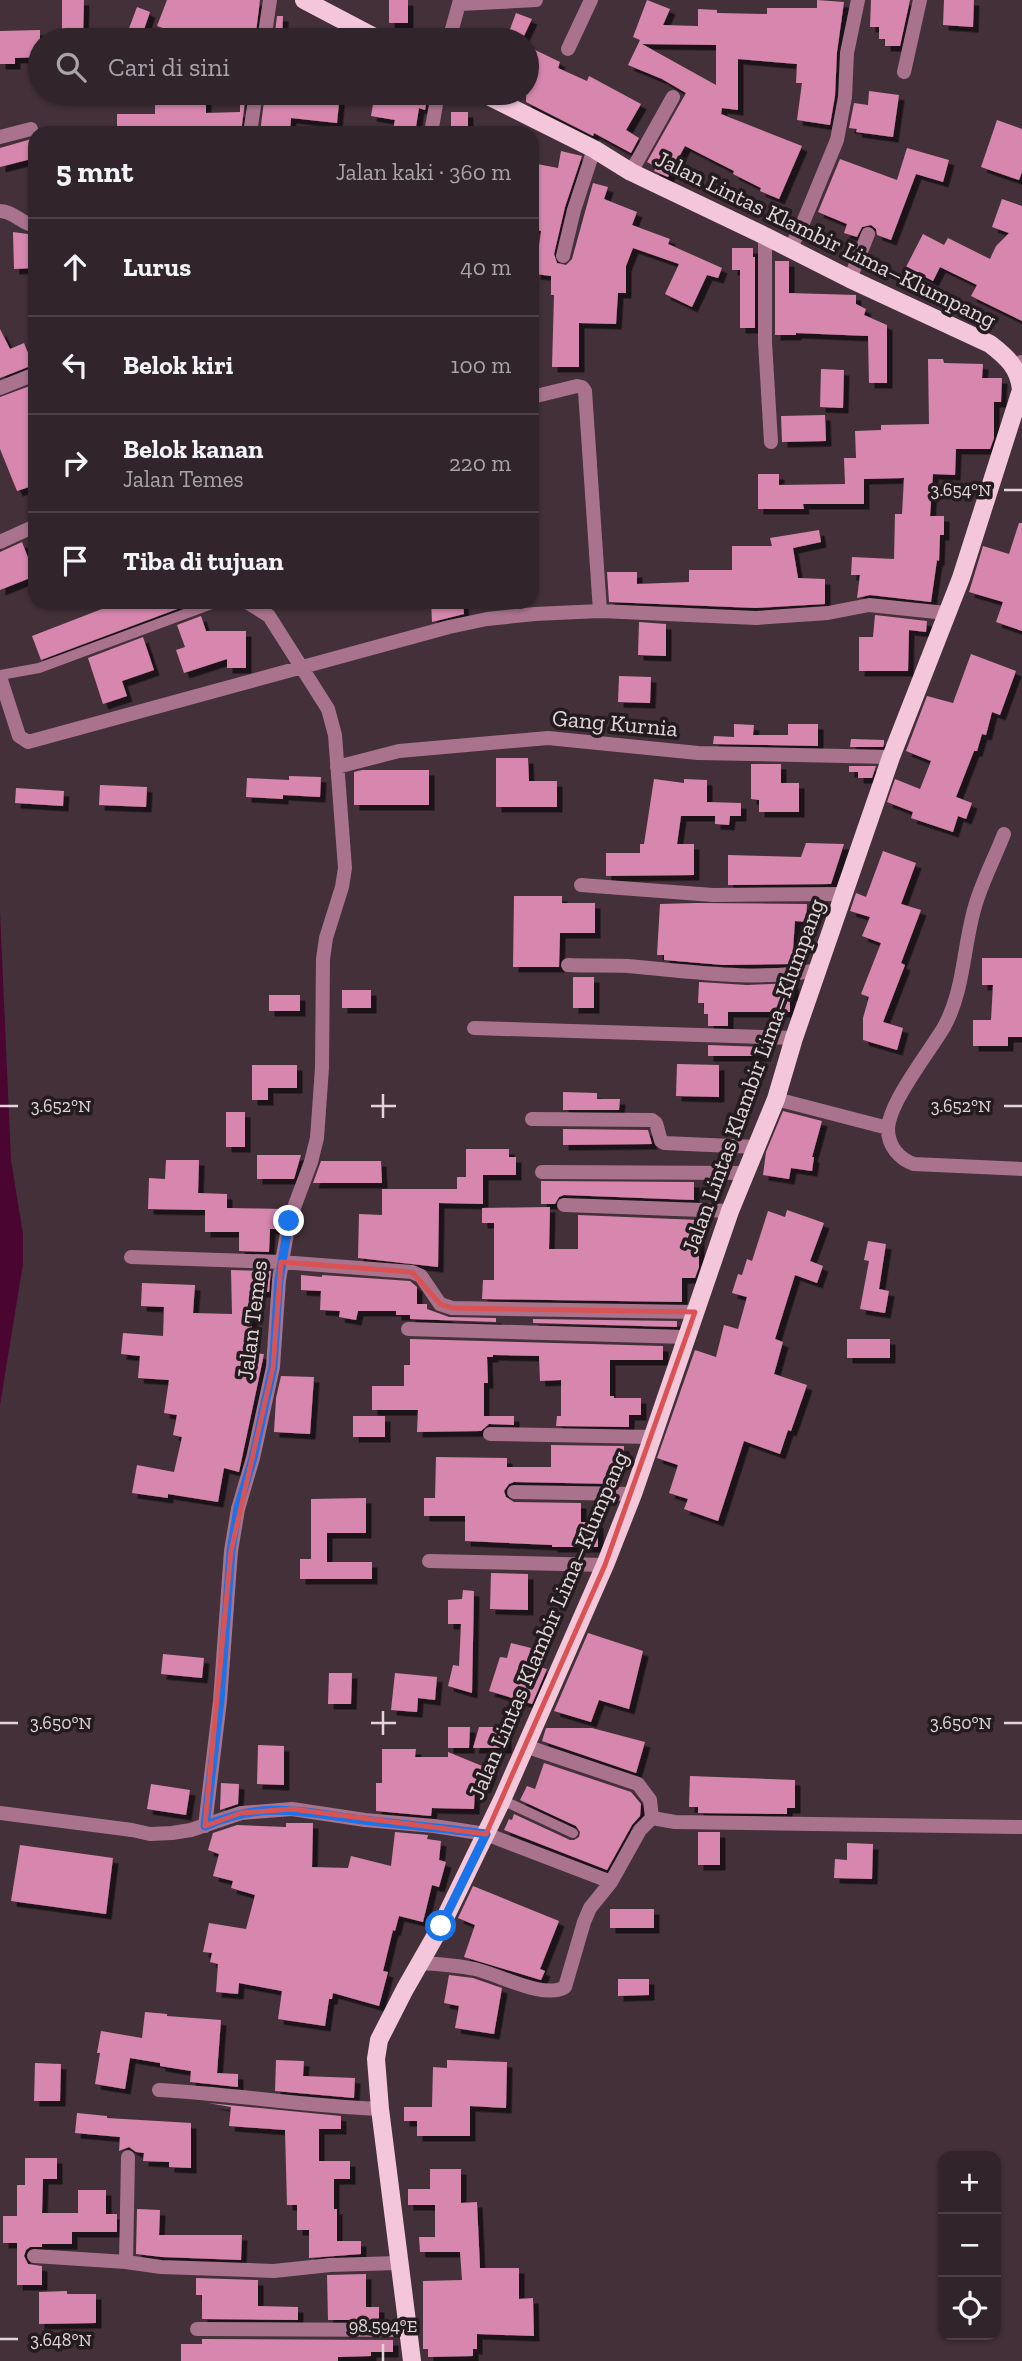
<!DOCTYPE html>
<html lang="id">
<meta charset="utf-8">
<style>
:root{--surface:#32242b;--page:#3d3037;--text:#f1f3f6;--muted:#a8a4a9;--line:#4d4147}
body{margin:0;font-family:"Zilla Slab",serif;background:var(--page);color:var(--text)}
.controls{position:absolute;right:21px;bottom:21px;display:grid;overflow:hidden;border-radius:14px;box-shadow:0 2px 5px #0004}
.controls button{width:63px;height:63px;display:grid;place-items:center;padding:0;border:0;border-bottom:2px solid var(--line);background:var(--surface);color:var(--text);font:35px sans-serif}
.stop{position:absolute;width:21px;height:21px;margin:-16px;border:5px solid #1a73e8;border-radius:50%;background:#fff}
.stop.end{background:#1a73e8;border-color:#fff;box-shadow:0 2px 7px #0008}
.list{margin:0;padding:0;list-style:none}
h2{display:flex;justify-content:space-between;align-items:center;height:91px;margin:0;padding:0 28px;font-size:30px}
h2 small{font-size:23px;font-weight:400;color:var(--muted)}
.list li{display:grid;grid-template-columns:46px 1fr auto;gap:21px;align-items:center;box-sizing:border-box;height:98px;padding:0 28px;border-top:2px solid var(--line)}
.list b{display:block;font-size:26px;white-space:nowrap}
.list p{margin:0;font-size:23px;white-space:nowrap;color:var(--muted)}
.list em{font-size:23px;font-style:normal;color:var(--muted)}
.icon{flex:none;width:38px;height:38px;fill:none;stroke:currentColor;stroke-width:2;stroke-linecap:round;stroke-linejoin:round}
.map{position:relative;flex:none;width:1022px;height:2361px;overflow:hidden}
.search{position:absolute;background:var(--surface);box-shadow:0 2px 5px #0004;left:28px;top:28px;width:511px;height:77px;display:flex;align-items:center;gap:18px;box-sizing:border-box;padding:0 24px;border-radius:38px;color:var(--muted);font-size:26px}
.panel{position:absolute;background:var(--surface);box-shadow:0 2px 5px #0004;left:28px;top:126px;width:511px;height:483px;border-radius:21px}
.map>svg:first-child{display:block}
.water{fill:#4a0530}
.building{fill:#d787ae;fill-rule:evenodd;filter:url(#shadow)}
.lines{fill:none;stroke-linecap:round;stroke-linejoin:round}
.lane{stroke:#a9738d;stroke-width:10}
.street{stroke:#a9738d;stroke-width:14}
.primary{stroke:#f3c6da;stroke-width:18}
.route{stroke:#1a73e8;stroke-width:9}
.marked{fill:none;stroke:#d95354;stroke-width:5;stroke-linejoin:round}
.ticks{fill:none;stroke:#e1d5da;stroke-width:2.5}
.labels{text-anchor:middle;stroke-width:7;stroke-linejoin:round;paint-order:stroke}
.street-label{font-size:23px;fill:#e1d5da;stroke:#241b1f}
.ticks-label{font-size:18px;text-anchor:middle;fill:#e1d5da;stroke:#241b1f;stroke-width:7;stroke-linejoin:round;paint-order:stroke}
</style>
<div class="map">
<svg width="1022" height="2361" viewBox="0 0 1022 2361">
<defs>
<filter id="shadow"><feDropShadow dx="5.5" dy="5.5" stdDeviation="0" flood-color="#0009"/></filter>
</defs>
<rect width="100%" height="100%" fill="#433039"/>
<path class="water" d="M0,912L11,1160L23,1234V1264L0,1405Z"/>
<path class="building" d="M62,0H84L83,40H62Z
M167,0H260L255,40H230L211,36L209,40H196L157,26Z
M389,0H408V23H389Z
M647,0L670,9L663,25L698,26V9L717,10V13L767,14V8H817V0L844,2L837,52L835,96L830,125L797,120L802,83H796L797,64L738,59V110L722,108L721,114L802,146L779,199L760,191L761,188L733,174L734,171L685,146L668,177L654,171L656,167L647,162L686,93L662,79L628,65L640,40L633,37ZM642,44L716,45V85Z
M871,0H910L900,46H885V39H879V27H870Z
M944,0H974L973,27L943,25Z
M137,7L150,12L142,35L128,31Z
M516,13L532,19L522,40H506Z
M277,16H283L282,40H274Z
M40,30V57L15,58V64H0V31Z
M527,46L560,62L558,68L587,81L589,76L641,104L626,130L639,138L631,153L594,133L593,136L526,102Z
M869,91L899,95L893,137L856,132L857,129L849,128L854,103L868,105Z
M191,93H206V113L240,112V93H246L241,133H177V128H140V133H117V114H155V104H191Z
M265,93H340L337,123L291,118L290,133H260Z
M375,93H421L428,96L425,110L419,108L415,133H392L395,120L371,116Z
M451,112H468V133H451Z
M997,120L1022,129V172L1019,180L981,167Z
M35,138V158L0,167V148Z
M907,148L949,160L943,182L916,174L891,240L877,235L876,229L871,225L862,227L857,237L844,233L847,224L818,212L840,159L897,180Z
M561,151L582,156L565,207L554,254L557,263L566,265L572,259L593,183L608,187L604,199L637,212L632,225L670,239L668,244L722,268L718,278L707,275L692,307L665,294L679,264L633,248L626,266V293H618L616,324L579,323V367H552L554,295H551V276L535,274L541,231L532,229V163L558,168Z
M1002,199L1022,206V321L971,296L977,285L940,267L933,281L906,267L923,234L944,245L948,238L990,259L996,246L1009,233L992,227Z
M13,232L35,235V268L14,269Z
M732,248H753V257H755V328H740V270H732Z
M775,261H789V293L856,295V304L866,309L864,315L887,325V383H869L868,336L796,333V335H775Z
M0,329L10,349L24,343L33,365L0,378Z
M928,359H943L944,363L983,364L982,378H1002L1001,402H994V438L990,449H956L955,475L933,474L930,516H944V535H940L939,561L937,560L931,602L870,595L857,598L860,575H851L852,557L894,559L895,514H902L904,478L864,479V504H803L804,509H758V474H779V485L845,484L844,458H856L855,431L881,430V425L929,424Z
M821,369L844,370L843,408L820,407Z
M35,384V485L17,491L0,449V397Z
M825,415L826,441L782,442L781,416Z
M1019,523H1022V631L996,622L1003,602L969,592L983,546L1009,554Z
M819,530L821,542L793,548L798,578L825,579V604L756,608L609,602L607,572H637V584L689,582V570H732V546H772L770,538Z
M22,542L35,576L0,590V552Z
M120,602H196L41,660L32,636Z
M431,602H463L464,614L432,622Z
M875,615L927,621L926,632L909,630L908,671H859V637H873Z
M201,616L206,631H246V668H227V659L184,673L176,650L185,647L177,625Z
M639,622L666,624V656L638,655Z
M143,637L154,670L122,681L127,696L103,704L88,658Z
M971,654L1016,671L1000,715L992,712L986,735L982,734L977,751H974L956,797L972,803L966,819L958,816L953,832L911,818L913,812L887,802L895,779L920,789L931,761L906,751L927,696L953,703Z
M619,676L651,677L650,703L618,702Z
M734,724L754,725L753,735H788V724H818V746L713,744L714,736L734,737Z
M851,739L884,740V744L883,747H850Z
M496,758H528L529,781H557V807H496Z
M751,764H781V783H799V812H759V800L751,799Z
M849,766H876L872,778H858V772H849Z
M362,770H429V805H354V772Z
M289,776L321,777L320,797L283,795V799L246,797L247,778L289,780Z
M654,779L684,783V779L707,780V802L741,803V816H730L729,825L715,824V816H681L677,844H694V875L606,876V853H640V844H644Z
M100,785L147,787L146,807L99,805Z
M16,788L64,791L63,806L15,803Z
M806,843L844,844L831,884L728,885V855L801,857Z
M883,851L916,863L901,904L921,910L901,963L905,965L883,1022L903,1028L897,1050L863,1040V1018L869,997L861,994L881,943L862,936L870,917L850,911L856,893L866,897Z
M514,896H562V903H595V933H560L559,967H513Z
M696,903L807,904L806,922L795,921L792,964L723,965L664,960V955H657L660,904Z
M982,958H1022V1037H1008V1046H973V1020H991L993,985H982Z
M573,977H594V1008H573Z
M699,982L747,985L793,983V996H790V1012H728V1026H708V1014H704V1003H698Z
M342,990H371V1008H342Z
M269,995H300V1011H269Z
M708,1045L765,1047V1056H708Z
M677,1064L719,1065V1097L676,1096Z
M252,1065H297V1088H268V1100H252Z
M563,1092L597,1093V1099H620L619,1110H563Z
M783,1111L822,1121L812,1157H814L812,1171L791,1168L789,1179L763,1175L766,1152Z
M226,1112H245V1147H226Z
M563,1129L648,1130L652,1144L563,1145Z
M466,1149H509V1157H516V1175H483V1204L439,1203L438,1267L358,1258L359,1214L382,1215V1189H457V1177H466Z
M257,1155H301L294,1179H257Z
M166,1160H199L198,1193L227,1194V1208L283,1209L278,1229H270L269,1252L239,1251V1232H205V1210L148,1209L149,1178L165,1179Z
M321,1161H381L382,1183H313Z
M541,1181L694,1182V1200L564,1195L559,1197L555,1204H541Z
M550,1207L549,1249H578V1215L699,1220V1267L695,1278H682V1302L482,1299L483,1280H494V1223H482V1208Z
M787,1210L824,1223L810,1261L823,1266L817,1283L795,1275L775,1339L783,1342L774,1374L807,1385L791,1431L788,1430L780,1454L744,1441L718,1521L684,1509L688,1499L669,1493L678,1465L657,1458L695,1350L716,1357L724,1325L738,1329L747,1297L732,1293L738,1274L742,1275L747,1259L752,1261L768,1211L785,1217Z
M868,1241L886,1244L879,1289L889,1291L885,1313L860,1309L869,1261L864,1260Z
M231,1270L271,1271L269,1292H253L251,1353L264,1354L239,1472L224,1468L218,1502L168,1494V1498L132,1493L137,1465L174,1472L182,1437L173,1435L177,1415L164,1413L169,1380L138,1378L140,1356L121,1354L123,1333L163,1336L164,1307L141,1306L142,1283L195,1285L193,1313L232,1314Z
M301,1275L322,1277V1275L410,1281L417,1287V1304H427V1309L449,1317L496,1318V1322L410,1319V1315H396V1311H358L356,1320L339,1317L340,1311L320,1310L321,1291L301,1290Z
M533,1319L677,1321V1327L533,1323Z
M410,1339L663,1346V1360H610V1396H614V1398H641V1415H629V1427L556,1426L557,1416H561V1380L540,1381L539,1356L493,1355V1357H487L488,1383H484V1416H514V1425L489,1424L481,1431L417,1432L418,1410H372V1386H404V1365H410Z
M847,1339H890V1358H847Z
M281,1376L314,1377L310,1434L274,1432L276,1398Z
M353,1416H385V1437H353Z
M551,1445L624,1446V1458H614V1484L514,1482L509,1484L504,1491L506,1497L514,1502L581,1503V1522H598V1547H552V1545L465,1541V1516H424V1498H435L436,1457L507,1458V1467H551Z
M366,1498V1533H327V1562H372V1579H300V1559H311V1499Z
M491,1573L528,1574V1610L490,1609Z
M463,1590L474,1591L472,1693L448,1686L453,1665L459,1666L461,1624H448V1600L462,1599Z
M588,1633L643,1651L629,1709L599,1700L591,1722L554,1711Z
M511,1643L531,1648L526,1664L547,1669L532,1704L489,1691L500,1657L507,1658Z
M163,1654L204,1658L202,1678L161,1674Z
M329,1673H352L351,1704H328Z
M395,1673L437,1677L435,1700L418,1698L417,1712L391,1710Z
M448,1727H470L469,1748H448Z
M479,1727H506V1748H473Z
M546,1728H592L645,1742L636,1773L542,1741Z
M258,1745L284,1746V1785L257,1784Z
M382,1749H416L415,1757H448V1752L492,1770L485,1788L475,1785L474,1809L432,1808L431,1816L376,1811V1783H382Z
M544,1763L631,1792L641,1804L640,1816L632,1825L607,1870L504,1830L509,1819L512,1820L514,1814L570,1840H574L579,1837L580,1832L576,1826L520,1800L527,1786L535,1789Z
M690,1776L795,1780V1808H787V1814L698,1813V1807H689Z
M221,1783L239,1784L238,1804L220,1810Z
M151,1784L190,1790L186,1815L147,1809Z
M286,1823H313L312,1867L348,1868L351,1856L391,1866L395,1832L428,1835L427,1839L441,1841L439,1860L446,1862L439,1887L432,1885L423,1922L399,1916L395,1931L393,1930L383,1971L388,1972L379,2006L333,1993L332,1999H329L325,2026L278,2019L282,1991L239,1983L238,1994L216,1992L218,1964L210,1962L212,1953L203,1952L209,1923L246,1929L255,1895L231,1888L233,1881L213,1876L219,1854L208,1850L213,1833L237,1825L286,1827Z
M698,1832H720V1865H698Z
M847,1843L873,1844L872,1879L834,1878L835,1859L847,1860Z
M20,1845L113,1858L106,1914L11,1901Z
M473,1886L559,1921L540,1969L545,1971L541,1980L464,1957L475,1925L458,1918Z
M610,1909H654V1928H610Z
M449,1975L473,1978L502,1988L494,2034L455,2028L459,2006L444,2003Z
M618,1979H649V1995L618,1996Z
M145,2012L167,2014V2016L221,2020L217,2073L238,2074V2087L190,2082L191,2071L160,2066V2063L130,2058L125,2089L95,2084L100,2053H97L101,2031L142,2038Z
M276,2060L304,2061L303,2076L355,2078L354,2098L275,2091Z
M447,2060L507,2062L506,2108L470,2106V2136H417V2121H404V2107H432L433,2067L447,2068Z
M35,2063L61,2064L60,2101H34Z
M208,2103L341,2116V2129H319V2161H350V2179H334V2209H337V2241H361V2254L309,2258V2230H297V2205H287L285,2130L229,2126L231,2107Z
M77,2113L107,2116V2118L191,2123V2168L169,2167V2162L143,2161L144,2153L136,2152L129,2147L119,2151L120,2137L75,2133Z
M25,2158H57V2179H43L42,2213H78V2190H106V2214H117V2232H72V2244H42V2247H30L26,2250L24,2256L28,2264L42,2266V2285H17V2243H3V2216H17V2185H25Z
M430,2169H461V2203L477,2202L480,2268H519V2299L533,2298L534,2336L477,2334V2349H473V2356L428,2357V2349H423V2281L462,2280L460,2252H420L419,2237H435V2205H408V2189H430Z
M137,2209L160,2210L159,2235H242L241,2260L162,2257L136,2254Z
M366,2274V2307H379V2320H328L327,2275Z
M196,2278L258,2280V2306L298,2307V2320L202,2319V2295H196Z
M67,2291V2294H96V2323L39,2324V2292Z
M202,2339L393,2340V2352H371V2356L338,2357V2361H181V2344H202Z"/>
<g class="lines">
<path class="lane" d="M0,675L39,668L217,602
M502,1800L573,1833"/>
<path class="street" d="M460,4L536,0
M264,40L270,0
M449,40L460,0
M568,49L591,0
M904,72L920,0
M250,133L256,93
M431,133L438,93
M0,137L31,129
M631,172L673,97
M0,211C13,211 22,224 35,226
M765,236V342L771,442
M790,248L800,230L837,140L845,97L847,53L858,0
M563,256L574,210L594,149
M850,279L868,234
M1021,362H1022
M0,388L35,374
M532,397L577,386L582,387L585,391L600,611
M0,542L35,526
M217,602H220
M0,677L19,736L28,742L449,627L487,619L535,614L600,611L756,618L828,613L869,605L946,613
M337,767L399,751L548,738L698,753L891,757
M1004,834C995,857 983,880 976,903C963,944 965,989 944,1027C930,1051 889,1102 888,1129C888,1146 899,1159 914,1164L1022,1169
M581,885L713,895L843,894
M568,965C588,966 608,965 628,966C686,971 759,982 817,970
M474,1028L794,1038
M776,1099L888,1128
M532,1119L652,1120L656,1123L661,1141L664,1143L756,1147
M542,1172L746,1173
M564,1205L730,1211
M131,1257L281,1262L412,1272L421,1276L440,1304L452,1308L695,1312
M408,1329L686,1337
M490,1434L652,1437
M514,1492L633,1494
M429,1561L605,1565
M525,1746L638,1784L650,1800L652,1818
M0,1813L132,1830L150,1834L172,1833L191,1830L241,1813L292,1809L365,1820L434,1826L486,1834L611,1882
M205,1826L220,1701L231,1551L238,1509L253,1458L273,1367L279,1280L289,1221L311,1162L317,1138L322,1068L323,959L326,938L342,887L345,868L335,735L328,709L269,616L247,602
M419,1963C438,1964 456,1965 475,1969C498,1974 544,2000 565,1987L584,1922L590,1908L611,1882L640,1830L652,1818L675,1822L1022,1827
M159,2090C233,2094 306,2106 380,2109
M128,2157L126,2262L161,2267L274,2271L330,2265L399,2263
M34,2256L126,2262
M197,2329L409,2330"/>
<path class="primary" d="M304,0L380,40
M412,2361L380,2109L376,2059L379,2040L405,1989L441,1926L502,1800L605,1565L633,1494L730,1211L776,1099L794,1038L891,757L961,578L1021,390C1019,368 1007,357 990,344L850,279L765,236L631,172L594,149L482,93"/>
</g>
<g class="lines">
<path class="route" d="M289,1221L279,1280L273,1367L253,1458L238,1508L231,1551L220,1701L205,1826C265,1800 302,1812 363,1820C404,1825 445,1828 486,1834L441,1926"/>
</g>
<path class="marked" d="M281,1262L412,1272L440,1304L452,1308L695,1312L605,1565L486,1834L292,1809L241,1813L205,1826L231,1551L273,1367Z"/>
<path class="ticks" d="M1004,490H1022M383,1094V1118M0,1106H18M371,1106H396M1004,1106H1022M383,1711V1735M0,1723H18M371,1723H396M1004,1723H1022M0,2339H18M383,2344V2361"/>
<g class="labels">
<g class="street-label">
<text transform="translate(826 239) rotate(26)" y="8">Jalan Lintas Klambir Lima–Klumpang</text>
<text transform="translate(615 723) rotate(5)" y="8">Gang Kurnia</text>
<text transform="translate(753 1076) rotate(-70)" y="8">Jalan Lintas Klambir Lima–Klumpang</text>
<text transform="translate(252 1320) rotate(-83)" y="8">Jalan Temes</text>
<text transform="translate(548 1625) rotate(-67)" y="8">Jalan Lintas Klambir Lima–Klumpang</text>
</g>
</g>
<g class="ticks-label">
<text x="961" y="496">3.654°N</text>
<text x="61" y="1112">3.652°N</text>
<text x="961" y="1112">3.652°N</text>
<text x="61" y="1729">3.650°N</text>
<text x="961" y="1729">3.650°N</text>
<text x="383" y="2332">98.594°E</text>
<text x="61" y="2346">3.648°N</text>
</g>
</svg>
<div class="controls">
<button>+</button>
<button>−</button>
<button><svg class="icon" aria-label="locate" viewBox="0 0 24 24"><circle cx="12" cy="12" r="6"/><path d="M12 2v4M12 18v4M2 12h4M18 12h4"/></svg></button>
</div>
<div class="stop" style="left:441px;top:1926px"></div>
<div class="stop end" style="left:289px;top:1221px"></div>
<div class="search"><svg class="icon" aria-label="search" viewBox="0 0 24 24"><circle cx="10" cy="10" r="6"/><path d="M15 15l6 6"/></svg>Cari di sini</div>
<section class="panel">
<h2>5 mnt<small>Jalan kaki · 360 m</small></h2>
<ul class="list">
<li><svg class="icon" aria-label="ahead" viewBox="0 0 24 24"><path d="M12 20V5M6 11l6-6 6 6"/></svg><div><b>Lurus</b></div><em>40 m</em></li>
<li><svg class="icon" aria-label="left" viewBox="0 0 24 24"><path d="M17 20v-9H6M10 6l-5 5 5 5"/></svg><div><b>Belok kiri</b></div><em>100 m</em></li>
<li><svg class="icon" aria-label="right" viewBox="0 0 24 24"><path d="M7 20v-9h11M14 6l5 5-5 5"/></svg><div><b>Belok kanan</b><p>Jalan Temes</p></div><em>220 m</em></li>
<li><svg class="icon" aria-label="arrive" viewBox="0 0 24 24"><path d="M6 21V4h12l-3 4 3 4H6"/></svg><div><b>Tiba di tujuan</b></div></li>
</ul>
</section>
</div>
